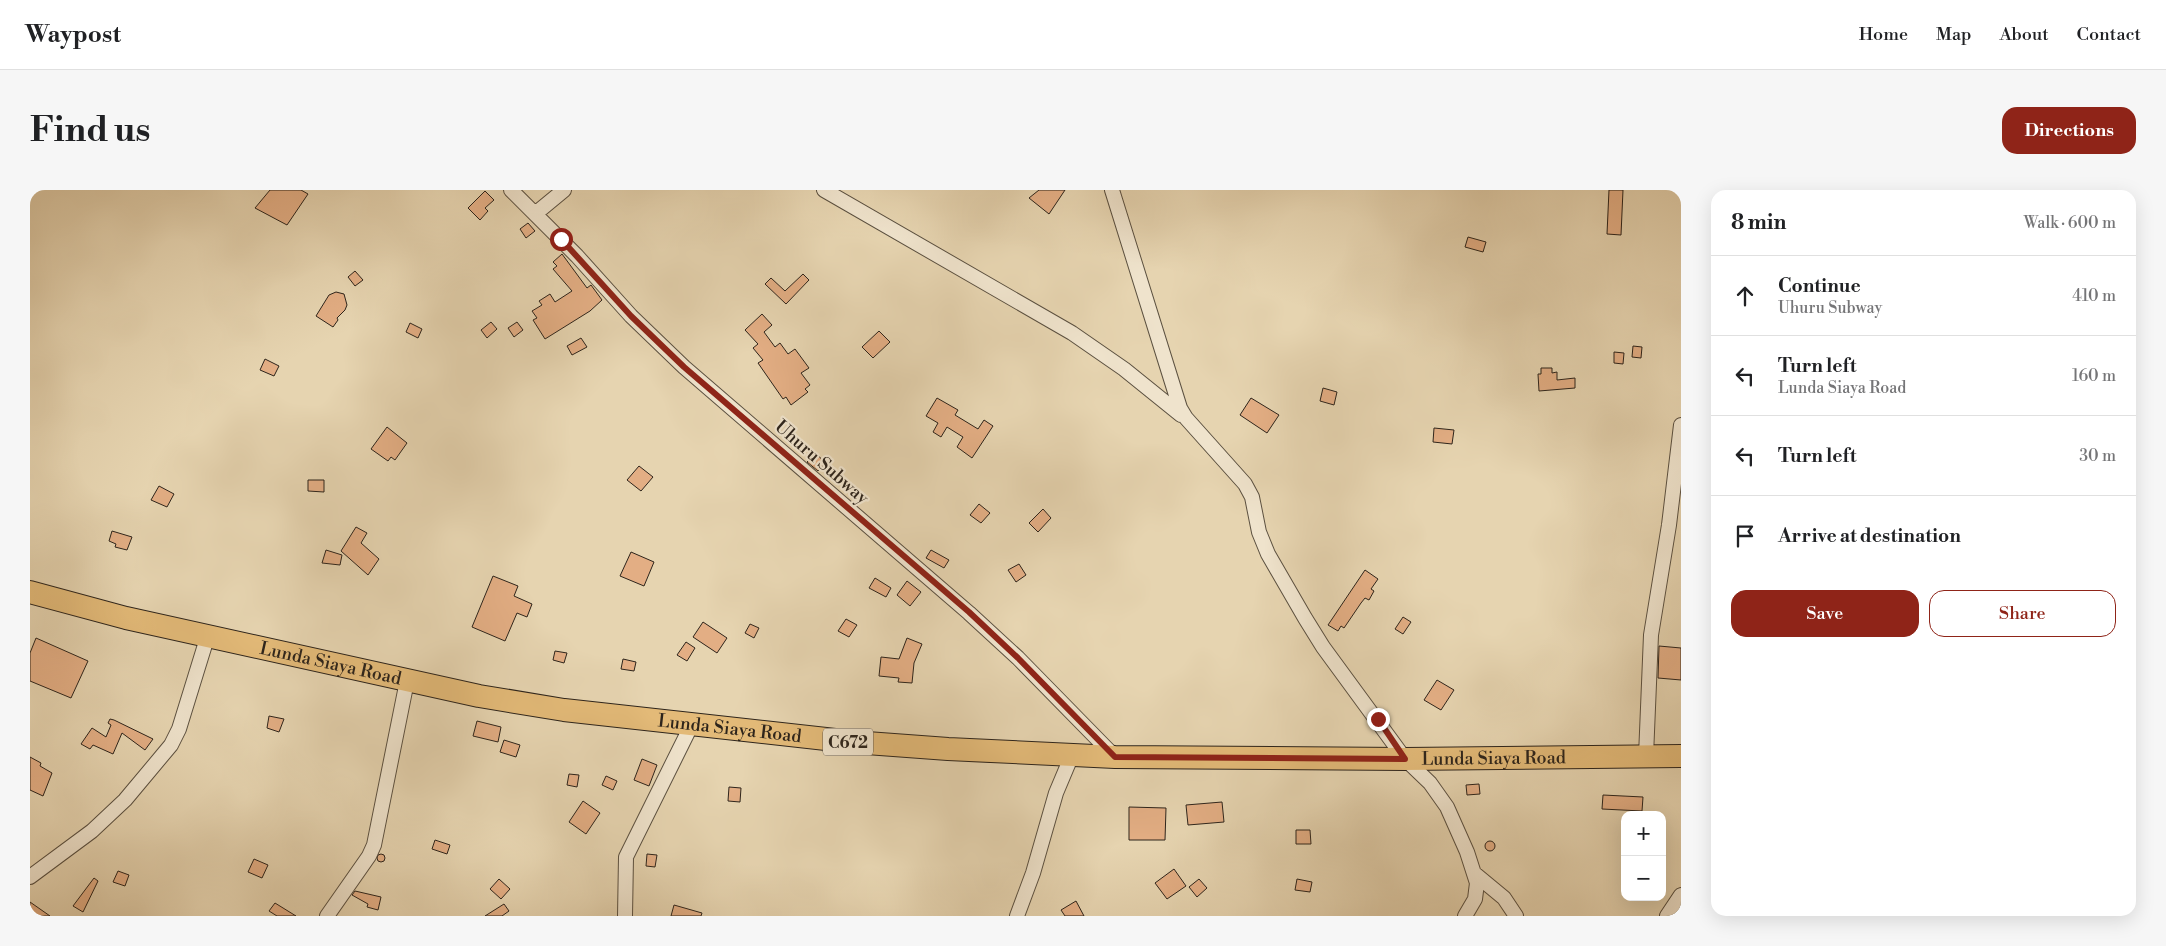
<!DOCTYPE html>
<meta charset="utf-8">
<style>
:root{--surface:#fff;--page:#f6f6f6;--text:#202124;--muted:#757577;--line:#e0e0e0;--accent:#8f2418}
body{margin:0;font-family:"Libre Bodoni",serif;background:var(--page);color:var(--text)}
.controls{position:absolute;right:15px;bottom:15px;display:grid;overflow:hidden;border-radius:10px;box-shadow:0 5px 20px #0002}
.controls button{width:45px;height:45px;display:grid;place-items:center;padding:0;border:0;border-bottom:1px solid var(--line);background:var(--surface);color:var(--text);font:25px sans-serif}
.stop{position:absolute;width:15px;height:15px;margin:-11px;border:4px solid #8f2418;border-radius:50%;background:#fff}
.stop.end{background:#8f2418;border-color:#fff;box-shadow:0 1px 5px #0008}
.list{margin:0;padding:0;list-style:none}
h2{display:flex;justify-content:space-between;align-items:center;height:65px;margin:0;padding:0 20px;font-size:21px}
h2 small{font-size:16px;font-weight:400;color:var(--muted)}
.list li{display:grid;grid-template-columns:32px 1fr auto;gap:15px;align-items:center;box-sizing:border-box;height:80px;padding:0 20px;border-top:1px solid var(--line)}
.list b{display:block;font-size:19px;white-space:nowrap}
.list p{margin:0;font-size:16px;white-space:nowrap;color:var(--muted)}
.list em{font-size:16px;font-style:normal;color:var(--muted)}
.actions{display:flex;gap:10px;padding:15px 20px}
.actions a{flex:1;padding:11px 0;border:1px solid var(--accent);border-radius:15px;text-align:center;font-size:18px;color:var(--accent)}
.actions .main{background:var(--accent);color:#fff}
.icon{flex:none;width:28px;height:28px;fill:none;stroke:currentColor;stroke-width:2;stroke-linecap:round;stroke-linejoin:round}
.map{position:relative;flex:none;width:1651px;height:726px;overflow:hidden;border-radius:15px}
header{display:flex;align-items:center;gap:30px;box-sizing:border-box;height:70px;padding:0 25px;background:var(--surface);border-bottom:1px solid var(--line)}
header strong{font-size:24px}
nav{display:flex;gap:28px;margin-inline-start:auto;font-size:18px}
.intro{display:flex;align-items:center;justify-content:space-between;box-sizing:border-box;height:120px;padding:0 30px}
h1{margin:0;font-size:35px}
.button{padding:12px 22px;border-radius:15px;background:var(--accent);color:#fff;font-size:18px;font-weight:700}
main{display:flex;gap:30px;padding:0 30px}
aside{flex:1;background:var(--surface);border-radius:15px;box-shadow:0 5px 20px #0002}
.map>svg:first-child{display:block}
.building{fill:#e3ae84;stroke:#2d241b}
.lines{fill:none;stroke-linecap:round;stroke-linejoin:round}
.street-casing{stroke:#5b5040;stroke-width:16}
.primary-casing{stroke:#2d241b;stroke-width:24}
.street{stroke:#efe3cc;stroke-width:14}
.primary{stroke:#e3ba78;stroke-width:22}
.route{stroke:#8f2418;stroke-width:6}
.labels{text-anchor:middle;stroke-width:4.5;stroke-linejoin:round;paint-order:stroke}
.shield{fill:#efe3cc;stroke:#675d50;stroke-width:1}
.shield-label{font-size:16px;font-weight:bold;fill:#2d241b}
.street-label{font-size:18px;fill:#2d241b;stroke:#efe3cc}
</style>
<header>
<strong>Waypost</strong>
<nav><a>Home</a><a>Map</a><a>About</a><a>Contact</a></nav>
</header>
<div class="intro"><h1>Find us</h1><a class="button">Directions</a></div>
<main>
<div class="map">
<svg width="1651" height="726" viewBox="0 0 1651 726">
<rect width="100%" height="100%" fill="#e6d4b0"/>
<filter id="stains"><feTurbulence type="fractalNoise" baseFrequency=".004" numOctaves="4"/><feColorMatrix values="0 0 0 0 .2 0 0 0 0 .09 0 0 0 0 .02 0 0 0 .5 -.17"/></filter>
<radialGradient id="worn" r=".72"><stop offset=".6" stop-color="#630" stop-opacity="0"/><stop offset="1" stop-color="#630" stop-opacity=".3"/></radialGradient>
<path class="building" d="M240,0H271L278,4L257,35L225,18Z
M1009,0H1035L1019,24L999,8Z
M1579,0H1593L1591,45L1577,44Z
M455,1L464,10L455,18L458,21L450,30L438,18Z
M498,33L505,41L496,48L490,39Z
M1438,47L1456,52L1453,62L1435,57Z
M532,64L557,98L561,95L572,110L560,121L515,149L503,130L507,128L502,121L512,115L509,111L520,104L525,112L542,101L523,79L527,76L523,72Z
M325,81L333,90L325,96L318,87Z
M773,84L779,90L756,114L735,94L741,88L755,101Z
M306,102L314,104L317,115L315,120L307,128L308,130L303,137L286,126L299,105Z
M732,124L742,135L734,142L745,157L750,153L758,164L765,159L779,178L771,183L780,195L775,199L778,202L761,215L756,207L753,209L728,173L733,170L723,158L728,154L715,140Z
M461,132L467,139L457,148L451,140Z
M487,132L493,140L484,147L478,138Z
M380,133L392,139L388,148L376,142Z
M849,141L860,152L843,168L832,157Z
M551,148L557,157L542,165L537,156Z
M1603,156L1612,157L1611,168L1602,167Z
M1584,162L1594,163L1593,174L1584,173Z
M235,169L249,176L244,186L230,180Z
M1511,178H1522V183L1527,182V190L1545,188V198L1509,201L1508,184H1511Z
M1293,198L1307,202L1304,215L1290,211Z
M907,208L928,220L925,225L948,239L954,230L963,236L942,268L927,257L933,247L917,237L911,247L903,242L908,233L896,226Z
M1221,208L1249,225L1237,243L1210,225Z
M357,237L377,253L365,270L361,267L358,271L341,259Z
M1404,238L1424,240L1422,254L1403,252Z
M786,263L795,273L788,281L777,272Z
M609,276L623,287L611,301L597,290Z
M278,290H294V302L278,301Z
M129,296L144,304L137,317L121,310Z
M949,314L960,323L951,333L940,325Z
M1013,319L1021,328L1008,342L999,333Z
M326,337L337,343L331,353L349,369L338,385L311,361Z
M82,341L102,347L97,360L85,357L86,354L79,351Z
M296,360L312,365L310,375L292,373Z
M901,360L919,370L914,378L896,368Z
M601,362L624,372L614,396L590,386Z
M989,374L996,385L986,392L978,380Z
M1335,380L1348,389L1341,399L1344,401L1339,410L1335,408L1331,413L1314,438L1311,436L1308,441L1298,435Z
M463,386L488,396L484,406L502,414L497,427L487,423L475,451L442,437Z
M845,388L861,398L856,407L839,398Z
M877,391L891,402L880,416L867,405Z
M1373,427L1381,432L1373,444L1365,439Z
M816,429L827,435L819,447L808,441Z
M673,432L697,448L687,463L663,447Z
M720,434L729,438L724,448L715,443Z
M6,448L58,471L41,508L0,491V463Z
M877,448L892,454L884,473L882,493L868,492L869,488L849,486L851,467L869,469Z
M656,452L665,458L657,471L647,465Z
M1629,456L1651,458V490L1628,488Z
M525,461L537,463L534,473L523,470Z
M593,469L606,472L604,481L591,479Z
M1407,490L1424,500L1411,520L1394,510Z
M239,526L254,529L249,542L237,538Z
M80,529L84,530L123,549L115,560L92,543L83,564L63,555L60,559L51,554L62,538L76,547L81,535L78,533Z
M447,531L471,537L468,552L443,546Z
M474,550L490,555L486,567L470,562Z
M0,567L11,573L10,576L22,583L13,606L0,600Z
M612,569L627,575L619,596L604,590Z
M539,584L549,585L547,597L537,595Z
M576,586L587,591L583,600L572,595Z
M1449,594L1450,604L1437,605L1436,595Z
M699,597L711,598L710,612L698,611Z
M1573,605L1613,607L1612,621L1572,619Z
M553,611L570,623L556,644L539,632Z
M1192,612L1194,632L1158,635L1156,615Z
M1099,617L1136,618L1135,650H1099Z
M1266,640H1280L1281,654H1266Z
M405,650L420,655L417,664L402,659Z
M1455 656a5 5 0 1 1 10 0a5 5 0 1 1-10 0Z
M347 668a4 4 0 1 1 8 0a4 4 0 1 1-8 0Z
M617,664L627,665L625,677L616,676Z
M224,669L238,675L232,688L218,682Z
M1144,679L1156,696L1137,709L1125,693Z
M88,681L99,685L95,696L83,692Z
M64,688L68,691L53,722L43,716Z
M469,689L480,699L471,709L460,699Z
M1169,689L1177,698L1167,707L1159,697Z
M1267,689L1282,692L1280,702L1265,700Z
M325,701L351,707L348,720L337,717L338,714L322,705Z
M1046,711L1054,726H1035L1031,720Z
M0,712L20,726H0Z
M245,713L266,726H247L239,721Z
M474,714L479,721L472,726H455Z
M644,715L672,723L671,726H641Z"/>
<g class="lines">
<g class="street-casing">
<path id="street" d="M481,0L547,66L601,126L654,177L939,423L988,468L1085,567
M794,0L1042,143L1094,179L1151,225
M1082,0L1150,218L1156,228L1215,294L1222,307L1229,342L1238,364L1275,428L1293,457L1375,569L1400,593L1417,617L1437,662L1447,693L1445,709L1435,726
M505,24L534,0
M1616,566L1621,445L1639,335L1651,235
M1445,684L1474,708L1486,726
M0,687L62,641L95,610L141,555L149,539L178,445
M297,726L339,666L344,655L377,491
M595,726L596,667L662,534
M987,726L1003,683L1026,603L1042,565
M1637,726L1651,705"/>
</g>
<g class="primary-casing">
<g id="primary">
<path id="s1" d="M0,402L96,428L449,506L534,520L823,552L918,559L1085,567L1375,569L1651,566"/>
</g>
</g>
<use href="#street" class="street"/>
<use href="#primary" class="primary"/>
</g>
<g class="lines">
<path class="route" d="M531,49L601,126L654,177L939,422L988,468L1085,567L1375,569L1348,529"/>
</g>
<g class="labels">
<rect class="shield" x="793" y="538.5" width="50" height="27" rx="4"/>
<g class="shield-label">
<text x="818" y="558">C672</text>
</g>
<g class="street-label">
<text transform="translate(792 272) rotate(41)" y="6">Uhuru Subway</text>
<text dy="6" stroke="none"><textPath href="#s1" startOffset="309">Lunda Siaya Road</textPath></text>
<text dy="6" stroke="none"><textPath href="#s1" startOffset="714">Lunda Siaya Road</textPath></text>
<text dy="6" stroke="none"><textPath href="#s1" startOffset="1479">Lunda Siaya Road</textPath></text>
</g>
</g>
<rect width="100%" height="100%" filter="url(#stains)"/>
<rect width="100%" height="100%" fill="url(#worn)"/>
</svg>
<div class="controls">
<button>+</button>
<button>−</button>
</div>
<div class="stop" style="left:531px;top:49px"></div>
<div class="stop end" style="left:1348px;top:529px"></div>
</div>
<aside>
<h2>8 min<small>Walk · 600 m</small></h2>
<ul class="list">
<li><svg class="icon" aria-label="ahead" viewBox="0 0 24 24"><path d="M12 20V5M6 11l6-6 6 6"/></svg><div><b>Continue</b><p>Uhuru Subway</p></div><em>410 m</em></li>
<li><svg class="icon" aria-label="left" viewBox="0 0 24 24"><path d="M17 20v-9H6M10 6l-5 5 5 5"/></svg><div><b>Turn left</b><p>Lunda Siaya Road</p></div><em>160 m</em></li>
<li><svg class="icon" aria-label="left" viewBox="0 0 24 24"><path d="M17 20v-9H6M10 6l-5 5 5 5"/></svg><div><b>Turn left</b></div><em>30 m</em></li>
<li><svg class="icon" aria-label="arrive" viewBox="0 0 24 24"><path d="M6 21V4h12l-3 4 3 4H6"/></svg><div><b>Arrive at destination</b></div></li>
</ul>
<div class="actions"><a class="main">Save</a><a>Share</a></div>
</aside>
</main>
